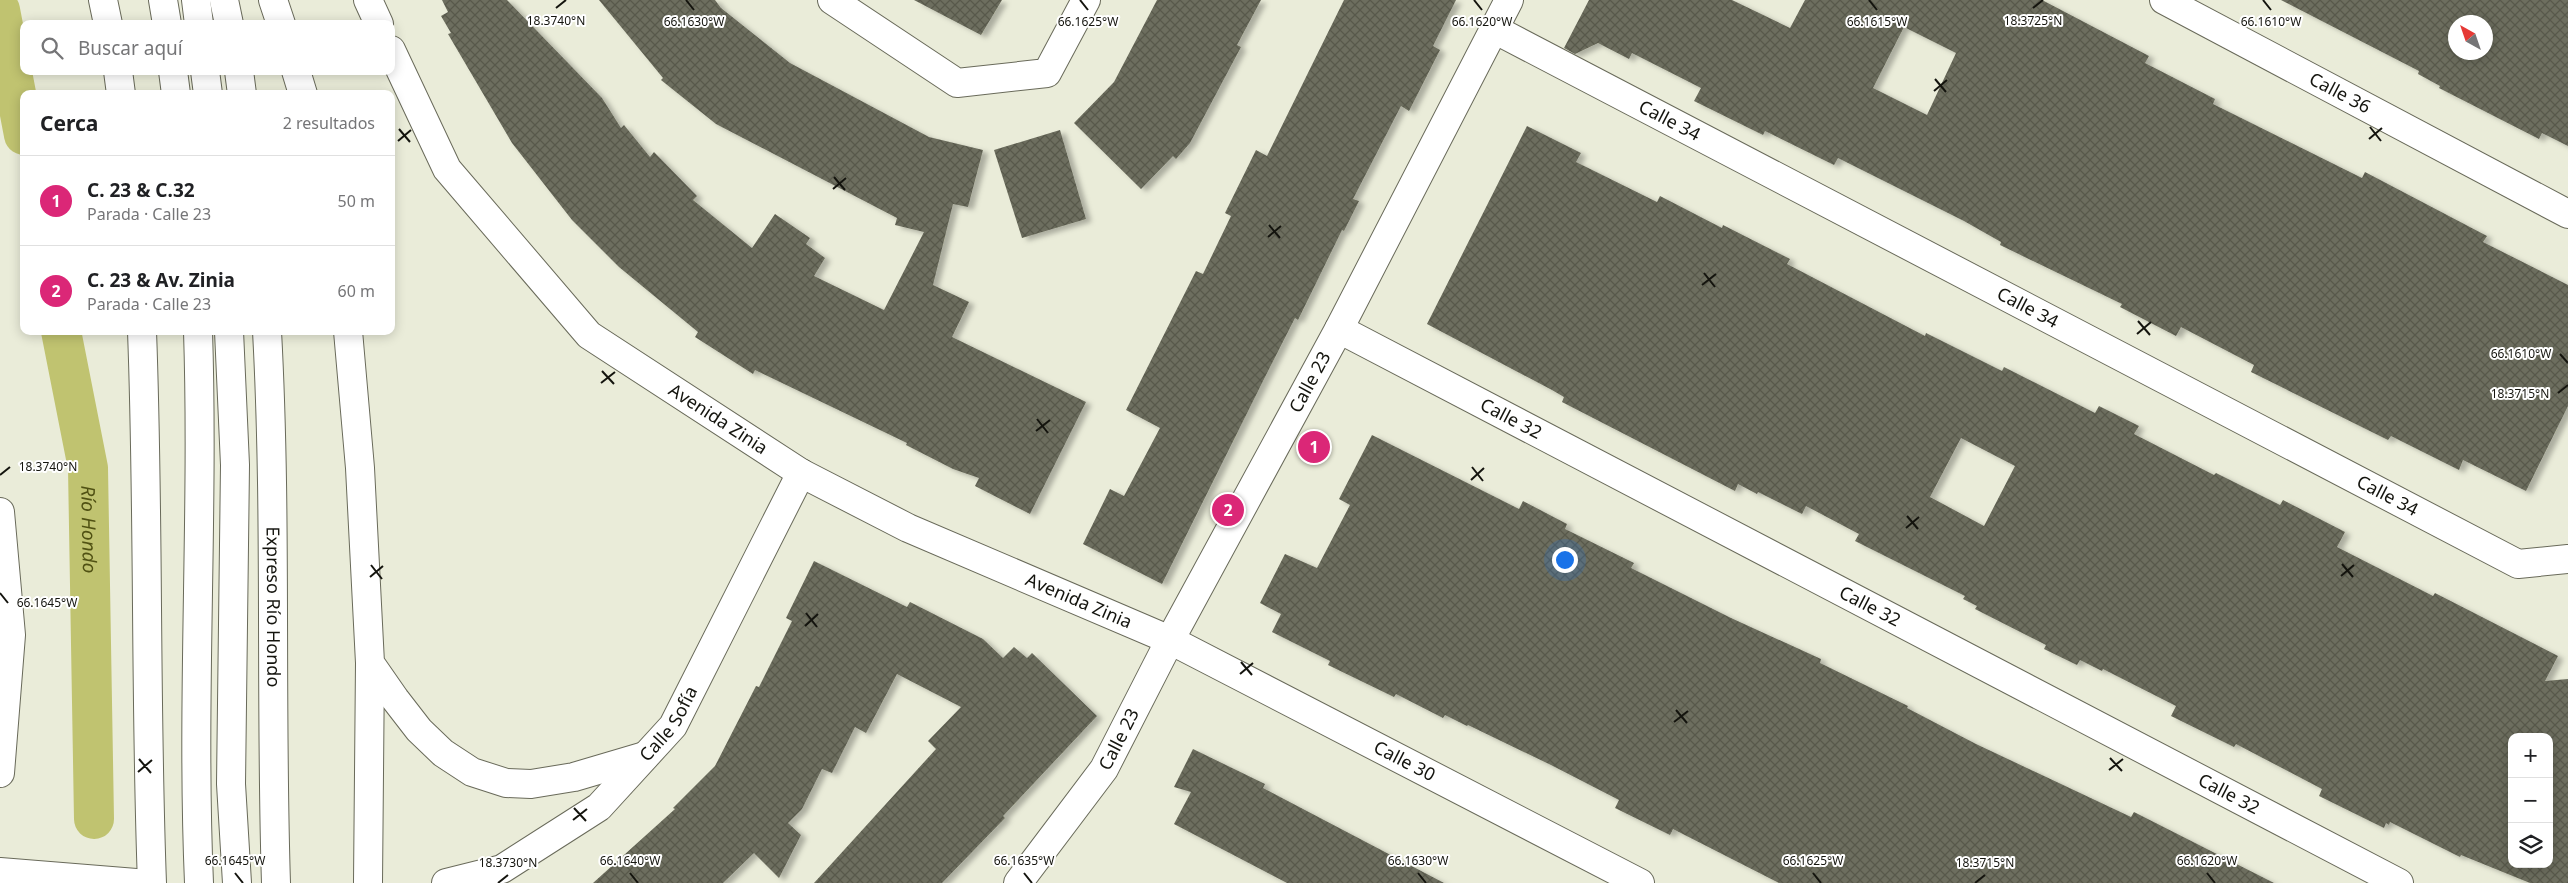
<!DOCTYPE html>
<html lang="es">
<meta charset="utf-8">
<style>
:root{--surface:#fff;--page:#f2f2f2;--text:#202124;--muted:#757577;--line:#e0e0e0;--accent:#db2777}
body{margin:0;font-family:"Noto Sans",sans-serif;background:var(--page);color:var(--text)}
.controls{position:absolute;right:15px;bottom:15px;display:grid;overflow:hidden;border-radius:10px;box-shadow:0 2px 12px #0003}
.controls button{width:45px;height:45px;display:grid;place-items:center;padding:0;border:0;border-bottom:1px solid var(--line);background:var(--surface);color:var(--text);font:25px sans-serif}
.compass{position:absolute;left:2448px;top:15px;width:45px;height:45px;border-radius:50%;background:var(--surface);box-shadow:0 2px 12px #0003;rotate:320deg}
.you{position:absolute;left:1564px;top:559px;width:18px;height:18px;margin:-12px;border:4px solid #fff;border-radius:50%;background:#1a73e8;box-shadow:0 0 0 8px #1a73e833}
.badge{display:grid;place-items:center;width:32px;height:32px;border-radius:50%;background:var(--accent);color:#fff;font-size:16px;font-weight:700}
.pin{position:absolute;translate:-50% -50%;border:2px solid #fff;box-shadow:0 1px 5px #0006}
.list{margin:0;padding:0;list-style:none}
h2{display:flex;justify-content:space-between;align-items:center;height:65px;margin:0;padding:0 20px;font-size:21px}
h2 small{font-size:16px;font-weight:400;color:var(--muted)}
.list li{display:grid;grid-template-columns:32px 1fr auto;gap:15px;align-items:center;box-sizing:border-box;height:90px;padding:0 20px;border-top:1px solid var(--line)}
.list b{display:block;font-size:19px;white-space:nowrap}
.list p{margin:0;font-size:16px;white-space:nowrap;color:var(--muted)}
.list em{font-size:16px;font-style:normal;color:var(--muted)}
.icon{flex:none;width:28px;height:28px;fill:none;stroke:currentColor;stroke-width:2;stroke-linecap:round;stroke-linejoin:round}
.map{position:relative;flex:none;width:2568px;height:883px;overflow:hidden}
.search{position:absolute;background:var(--surface);box-shadow:0 2px 12px #0003;left:20px;top:20px;width:375px;height:55px;display:flex;align-items:center;gap:12px;box-sizing:border-box;padding:0 18px;border-radius:10px;color:var(--muted);font-size:19px}
.panel{position:absolute;background:var(--surface);box-shadow:0 2px 12px #0003;left:20px;top:90px;width:375px;height:245px;border-radius:10px}
.map>svg:first-child{display:block}
.lines{fill:none;stroke-linecap:round;stroke-linejoin:round}
.canal{stroke:#c0c370;stroke-width:40}
.building{fill:url(#building-cross-hatch);fill-rule:evenodd;filter:url(#shadow)}
.street-casing{stroke:#696a5a;stroke-width:30}
.secondary-casing{stroke:#696a5a;stroke-width:30}
.highway-casing{stroke:#696a5a;stroke-width:30}
.street{stroke:#fff;stroke-width:28}
.secondary{stroke:#fff;stroke-width:28}
.highway{stroke:#fff;stroke-width:28}
.ticks{fill:none;stroke:#14140e;stroke-width:2}
.labels{text-anchor:middle;stroke-width:4;stroke-linejoin:round;paint-order:stroke}
.street-label{font-size:18px;fill:#14140e;stroke:#fff}
.water-label{font-size:19px;font-style:italic;fill:#505113;stroke:#fff}
.ticks-label{font-size:12px;text-anchor:middle;fill:#14140e;stroke:#fff;stroke-width:4;stroke-linejoin:round;paint-order:stroke}
</style>
<div class="map">
<svg width="2568" height="883" viewBox="0 0 2568 883">
<defs>
<pattern id="building-cross-hatch" width="8" height="8" patternUnits="userSpaceOnUse" patternTransform="scale(1.25)"><rect width="8" height="8" fill="#6d6e5e"/><path d="M0 0l8 8M0 8l8-8" fill="none" stroke="#58594c"/></pattern>
<filter id="shadow"><feDropShadow dx="5.5" dy="3" stdDeviation="2.5" flood-color="#0004"/></filter>
</defs>
<rect width="100%" height="100%" fill="#eaecd9"/>
<g class="lines">
<g class="canal">
<path d="M0,10L24,135"/>
<path id="s1" d="M61,331L88,468L94,819"/>
</g>
</g>
<path class="building" d="M442,0H507L602,98L621,128L624,125L650,157L654,152L697,196L693,200L752,248L775,214L810,238L806,244L825,258L814,276L884,310L924,232L895,225L897,218L716,124L661,80L663,78L599,0H715L721,8L790,63L929,137L983,150L968,207L953,204L933,285L969,302L952,337L1086,402L1030,514L975,486L979,478L953,469L906,445L907,443L755,370L753,374L695,337L698,332L619,267L572,220L512,143L448,34L451,33L441,16L448,12Z
M914,0H1002L981,35Z
M1157,0H1261L1237,45L1241,47L1190,143L1176,159L1173,156L1141,189L1074,123L1114,82Z
M1344,0H1456L1433,46L1440,50L1409,111L1401,106L1353,199L1359,201L1344,231L1342,230L1298,320L1295,318L1266,375L1162,584L1083,544L1110,489L1124,496L1160,428L1126,410L1196,271L1203,274L1231,216L1225,213L1256,150L1267,156Z
M1589,0H1732L1790,28L1805,0H2042L2149,56L2145,63L2215,99L2213,104L2362,178L2365,172L2487,236L2483,242L2568,285V406L2526,491L2463,460L2459,470L2391,436L2388,440L2251,372L2254,365L2181,327L2176,336L2120,307L2122,304L2000,245L2001,242L1964,221L1838,158L1834,165L1765,131L1763,135L1694,101L1701,88L1632,53L1629,59L1598,43L1575,54L1564,48ZM1904,27L1956,53L1927,115L1873,88Z
M2281,0H2568V146L2542,133L2539,139L2439,88L2440,86L2418,74L2419,71ZM2456,22H2486V52H2456Z
M1527,126L1581,153L1576,162L1657,202L1660,196L1722,228L1723,225L1790,259L1787,264L1925,336L1926,333L2002,371L2004,367L2095,413L2099,406L2139,426L2134,434L2214,475L2216,473L2280,505L2283,500L2345,532L2337,547L2433,596L2435,593L2558,656L2545,681L2568,679V883H2530L2461,855L2460,857L2390,822L2389,825L2386,823L2384,828L2319,796L2322,789L2236,744L2234,747L2171,716L2176,706L2103,669L2102,671L2080,660L2077,665L2044,649L2046,645L1975,609L1977,606L1963,599L1965,596L1855,541L1859,534L1806,506L1802,514L1758,492L1757,494L1738,484L1735,491L1562,402L1564,397L1552,390L1427,324ZM1961,438L2015,466L1984,526L1930,497ZM2512,737H2549V864H2512Z
M1060,130L1086,219L1022,238L994,150Z
M1372,435L1519,509L1523,501L1567,524L1565,529L1634,563L1631,568L1731,618L1821,659L1820,663L1908,706L1907,708L1976,744L2131,817L2134,812L2274,883H1779L1673,829L1670,835L1615,808L1619,800L1551,765L1468,725L1467,726L1445,715L1443,718L1396,694L1394,697L1328,665L1330,661L1272,632L1281,614L1260,603L1285,554L1317,568L1350,505L1339,499Z
M814,561L907,607L910,602L983,639L1003,658L1014,647L1027,658L1032,653L1097,716L1003,816L1005,818L942,883H814L936,749L928,741L961,707L897,674L866,733L855,727L832,773L822,769L802,809L788,823L801,835L779,878L754,853L723,883H593L675,809L673,808L715,766L756,686L759,687L792,621L786,618Z
M1193,749L1265,784L1263,788L1444,883H1287L1174,824L1191,792L1174,787Z"/>
<g class="lines">
<g class="street-casing">
<g id="street">
<path d="M832,0L957,83L1047,73L1086,0"/>
<path id="s2" d="M2164,0L2568,214"/>
<path id="s3" d="M1494,29L2518,564L2568,559"/>
<path id="s4" d="M1339,329L2399,883"/>
<path d="M0,512L11,635L0,773"/>
<path d="M0,872L136,883"/>
<path id="s5" d="M446,883L502,869L599,807L673,726L801,473"/>
<path id="s6" d="M1018,883L1104,769L1170,640L1339,329L1509,0"/>
</g>
</g>
<g class="secondary-casing">
<g id="secondary">
<path d="M368,0L379,24"/>
<path id="s7" d="M391,50L447,169L589,335L801,473L908,528L1170,640L1640,883"/>
</g>
</g>
<g class="highway-casing">
<g id="highway">
<path d="M103,0L108,24"/>
<path d="M163,0L167,24"/>
<path d="M196,0L199,24"/>
<path d="M224,0L229,24"/>
<path d="M273,0L281,24"/>
<path d="M118,71L121,94"/>
<path d="M173,71L176,94"/>
<path d="M205,71L208,94"/>
<path d="M239,71L242,94"/>
<path d="M296,71L303,94"/>
<path d="M142,331C149,515 145,699 152,883"/>
<path d="M198,331C204,515 191,699 199,883"/>
<path d="M229,331L235,465L231,784L237,883"/>
<path id="s8" d="M267,331C277,515 270,699 276,883"/>
<path d="M348,331L360,468L370,663L395,699L419,730L443,753L472,772L506,783L531,784L574,777L645,756"/>
<path d="M368,883L370,663"/>
</g>
</g>
<use href="#street" class="street"/>
<use href="#secondary" class="secondary"/>
<use href="#highway" class="highway"/>
</g>
<path class="ticks" d="M686,0L694,10M1080,0L1088,10M1474,0L1482,10M1869,0L1877,10M2263,0L2271,10M556,8L566,0M2033,8L2043,0M1935,79L1946,92M1934,91L1947,80M2370,127L2381,141M399,129L410,142M2369,139L2382,128M398,141L411,130M834,177L845,190M833,189L846,178M1269,225L1280,238M1268,237L1281,226M1704,273L1715,287M1702,285L1716,274M2138,321L2150,335M2137,334L2151,322M2560,354L2568,363M602,371L614,384M601,383L615,372M2558,393L2568,385M1037,419L1048,433M1036,431L1050,420M1472,467L1483,481M0,475L10,467M1471,480L1484,468M1907,516L1918,529M1906,528L1919,517M2342,564L2353,577M371,565L382,579M2341,576L2354,565M370,577L383,566M0,593L8,603M806,613L817,627M805,626L818,614M1241,662L1252,675M1240,674L1253,663M1676,710L1687,723M1674,722L1688,711M2110,758L2122,771M139,759L151,773M2109,770L2123,759M138,772L152,760M574,808L586,821M573,820L587,809M235,873L243,883M630,873L638,883M1024,873L1032,883M1418,873L1426,883M1813,873L1821,883M2207,873L2215,883M498,883L508,875M1975,883L1985,875"/>
<g class="labels">
<g class="street-label">
<text dy="6" stroke="none"><textPath href="#s2" startOffset="199">Calle 36</textPath></text>
<text dy="6" stroke="none"><textPath href="#s3" startOffset="198">Calle 34</textPath></text>
<text dy="6" stroke="none"><textPath href="#s3" startOffset="602">Calle 34</textPath></text>
<text dy="6" stroke="none"><textPath href="#s6" startOffset="581">Calle 23</textPath></text>
<text dy="6" stroke="none"><textPath href="#s4" startOffset="194">Calle 32</textPath></text>
<text dy="6" stroke="none"><textPath href="#s7" startOffset="504">Avenida Zinia</textPath></text>
<text dy="6" stroke="none"><textPath href="#s3" startOffset="1008">Calle 34</textPath></text>
<text dy="6" stroke="none"><textPath href="#s7" startOffset="909">Avenida Zinia</textPath></text>
<text dy="6" stroke="none"><textPath href="#s4" startOffset="599">Calle 32</textPath></text>
<text dy="6" stroke="none"><textPath href="#s8" startOffset="276">Expreso Río Hondo</textPath></text>
<text dy="6" stroke="none"><textPath href="#s5" startOffset="282">Calle Sofía</textPath></text>
<text dy="6" stroke="none"><textPath href="#s6" startOffset="176">Calle 23</textPath></text>
<text dy="6" stroke="none"><textPath href="#s7" startOffset="1272">Calle 30</textPath></text>
<text dy="6" stroke="none"><textPath href="#s4" startOffset="1004">Calle 32</textPath></text>
</g>
<g class="water-label">
<text dy="7" stroke="none"><textPath href="#s1" startOffset="201">Río Hondo</textPath></text>
</g>
</g>
<g class="ticks-label">
<text x="556" y="25">18.3740°N</text>
<text x="2033" y="25">18.3725°N</text>
<text x="694" y="26">66.1630°W</text>
<text x="1088" y="26">66.1625°W</text>
<text x="1482" y="26">66.1620°W</text>
<text x="2271" y="26">66.1610°W</text>
<text x="1877" y="26">66.1615°W</text>
<text x="2521" y="358">66.1610°W</text>
<text x="2520" y="398">18.3715°N</text>
<text x="48" y="471">18.3740°N</text>
<text x="47" y="607">66.1645°W</text>
<text x="235" y="865">66.1645°W</text>
<text x="630" y="865">66.1640°W</text>
<text x="1024" y="865">66.1635°W</text>
<text x="1418" y="865">66.1630°W</text>
<text x="1813" y="865">66.1625°W</text>
<text x="2207" y="865">66.1620°W</text>
<text x="508" y="867">18.3730°N</text>
<text x="1985" y="867">18.3715°N</text>
</g>
</svg>
<div class="controls">
<button>+</button>
<button>−</button>
<button><svg class="icon" aria-label="layers" viewBox="0 0 24 24"><path d="M12 4l9 5-9 5-9-5zM3 14l9 5 9-5"/></svg></button>
</div>
<svg class="compass" viewBox="-18 -18 36 36"><path d="M0-13l5 13h-10z" fill="#e53935"/><path d="M0 13l5-13h-10z" fill="#757577"/></svg>
<div class="you"></div>
<div class="pin badge" style="left:1314px;top:447px">1</div>
<div class="pin badge" style="left:1228px;top:510px">2</div>
<div class="search"><svg class="icon" aria-label="search" viewBox="0 0 24 24"><circle cx="10" cy="10" r="6"/><path d="M15 15l6 6"/></svg>Buscar aquí</div>
<section class="panel">
<h2>Cerca<small>2 resultados</small></h2>
<ul class="list">
<li><span class="badge">1</span><div><b>C. 23 &amp; C.32</b><p>Parada · Calle 23</p></div><em>50 m</em></li>
<li><span class="badge">2</span><div><b>C. 23 &amp; Av. Zinia</b><p>Parada · Calle 23</p></div><em>60 m</em></li>
</ul>
</section>
</div>
